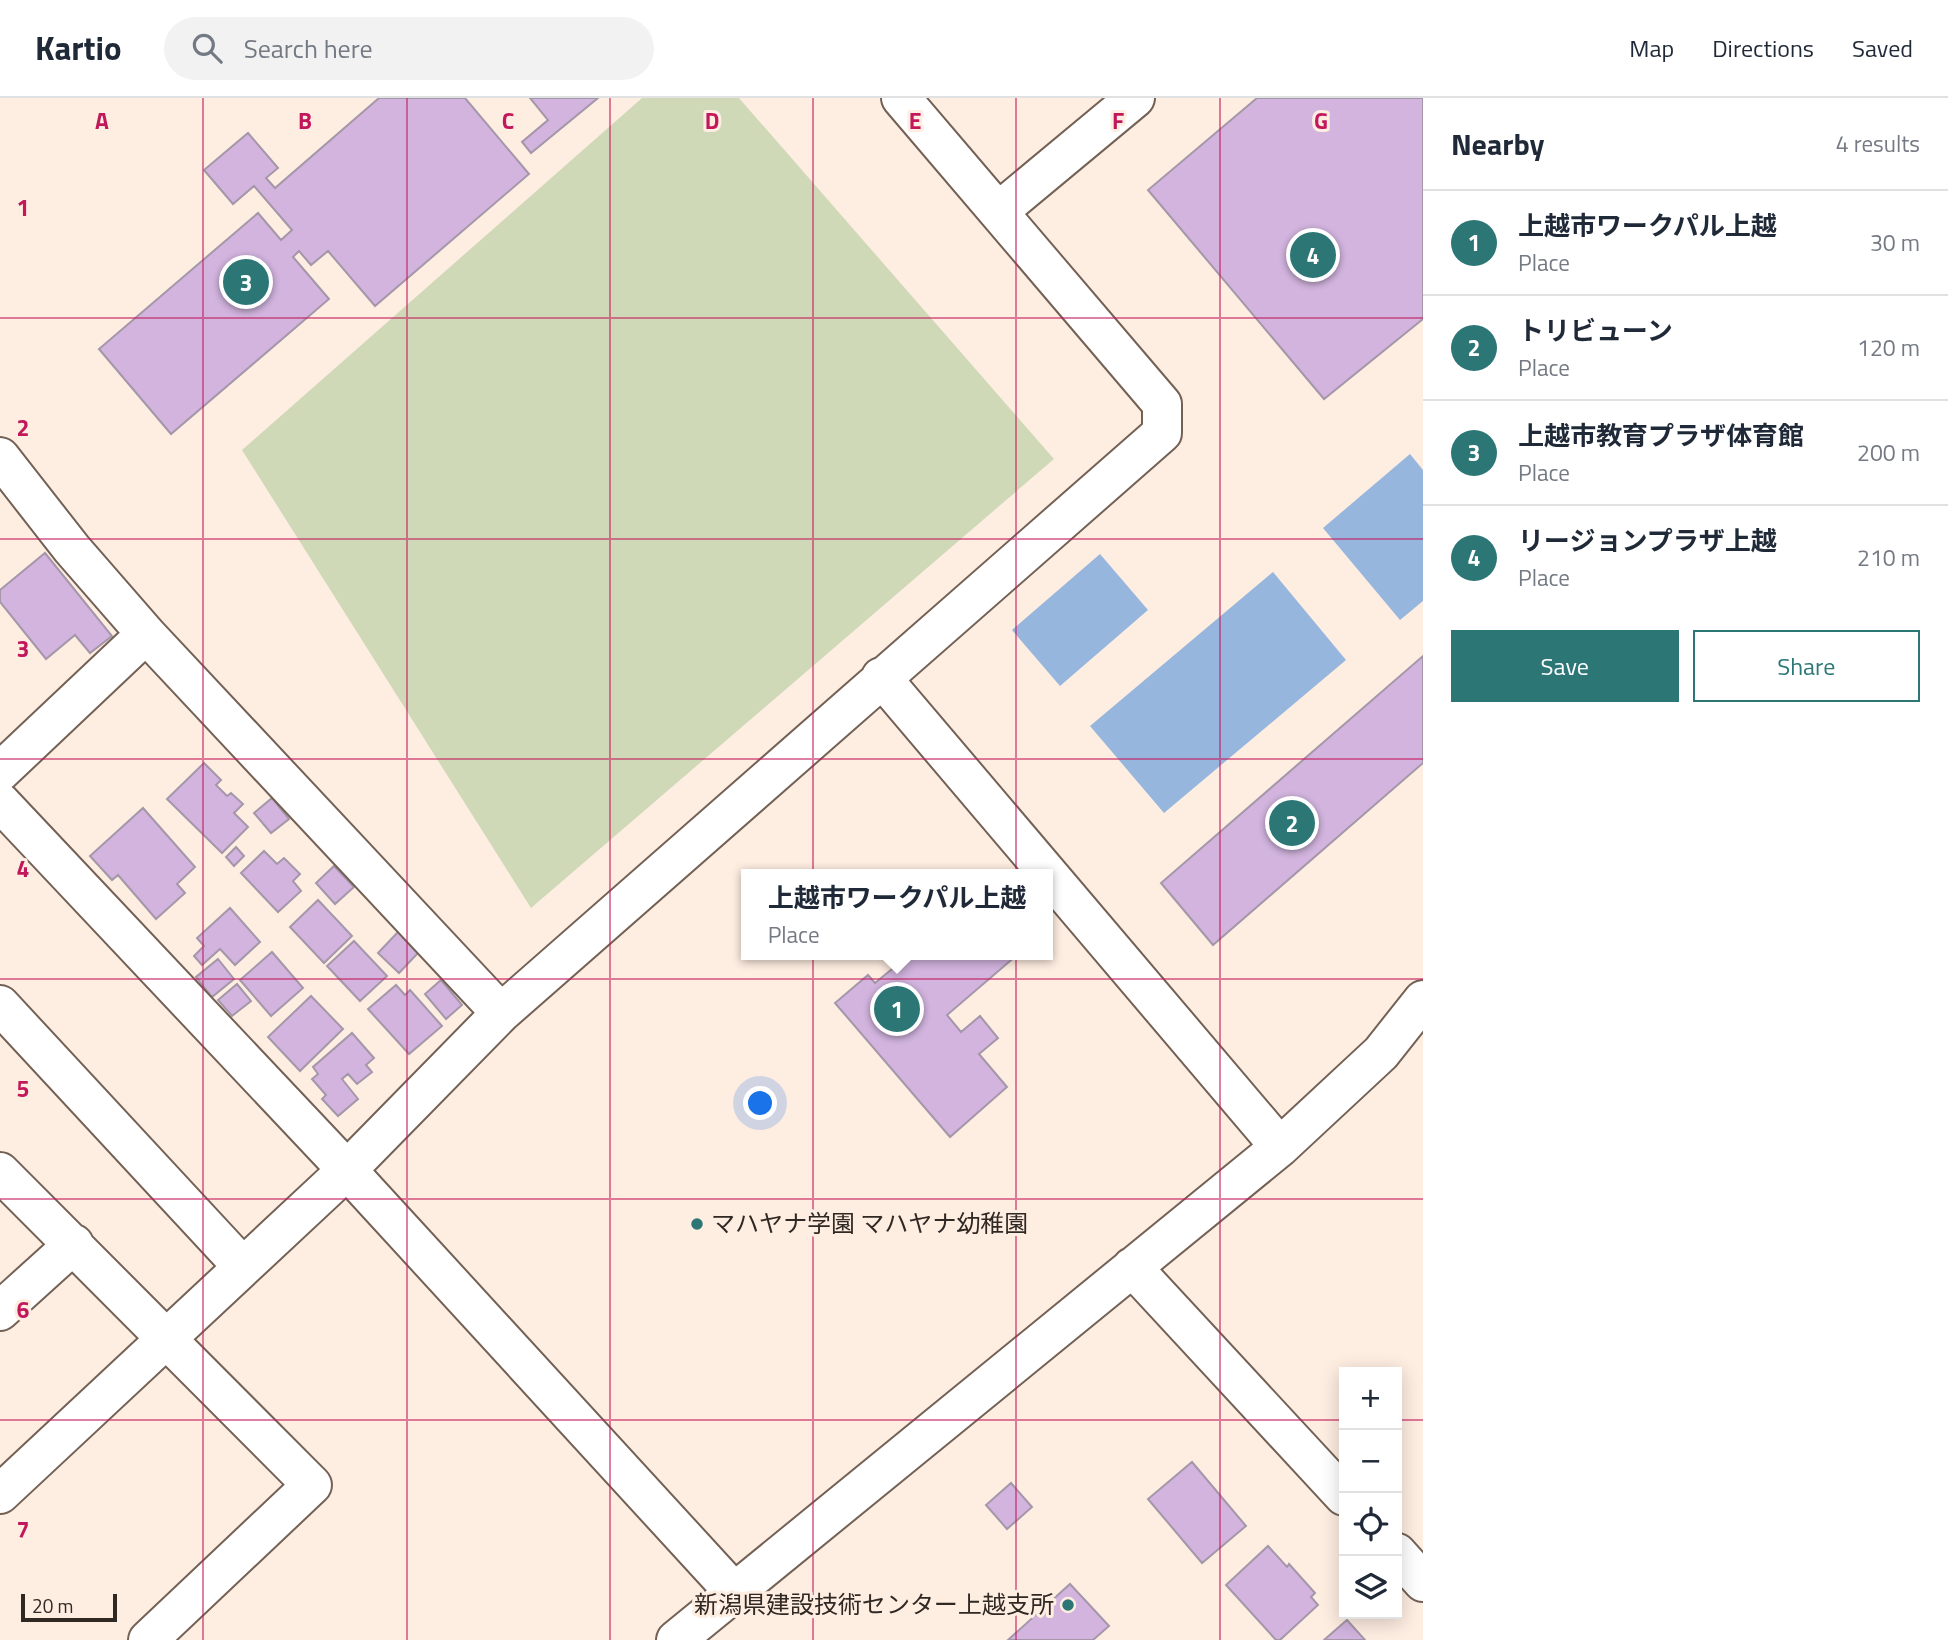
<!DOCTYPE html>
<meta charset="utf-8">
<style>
:root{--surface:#fff;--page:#f2f2f3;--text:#1f2937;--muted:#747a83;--line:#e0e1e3;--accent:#2c7676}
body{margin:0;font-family:"Titillium Web","Noto Sans JP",sans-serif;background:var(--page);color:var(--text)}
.controls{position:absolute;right:21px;bottom:21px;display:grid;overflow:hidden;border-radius:0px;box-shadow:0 4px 18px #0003}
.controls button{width:63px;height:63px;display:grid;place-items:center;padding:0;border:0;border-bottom:2px solid var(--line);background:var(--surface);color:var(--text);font:35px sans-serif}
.scale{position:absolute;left:21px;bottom:18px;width:96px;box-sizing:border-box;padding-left:7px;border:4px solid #302823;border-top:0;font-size:19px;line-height:24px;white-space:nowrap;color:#302823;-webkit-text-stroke:5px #feede1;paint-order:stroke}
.you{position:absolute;left:761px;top:1006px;width:24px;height:24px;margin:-18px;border:5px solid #fff;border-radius:50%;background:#1a73e8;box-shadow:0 0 0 10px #1a73e833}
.badge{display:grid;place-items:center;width:46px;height:46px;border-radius:50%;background:var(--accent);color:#fff;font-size:23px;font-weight:700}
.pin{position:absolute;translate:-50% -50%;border:4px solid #fff;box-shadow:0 2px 7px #0006}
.popup{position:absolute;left:741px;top:771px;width:312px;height:91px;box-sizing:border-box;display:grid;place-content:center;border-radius:0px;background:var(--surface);filter:drop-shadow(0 2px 5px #0005);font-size:23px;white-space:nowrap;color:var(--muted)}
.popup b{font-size:26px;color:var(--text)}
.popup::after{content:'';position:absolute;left:50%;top:100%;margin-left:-14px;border:14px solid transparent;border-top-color:var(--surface)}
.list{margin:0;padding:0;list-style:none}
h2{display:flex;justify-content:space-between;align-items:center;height:91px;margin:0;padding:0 28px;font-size:30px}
h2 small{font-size:23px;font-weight:400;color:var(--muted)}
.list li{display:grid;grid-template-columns:46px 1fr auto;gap:21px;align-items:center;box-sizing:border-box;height:105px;padding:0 28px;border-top:2px solid var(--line)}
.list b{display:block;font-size:26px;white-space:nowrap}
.list p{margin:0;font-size:23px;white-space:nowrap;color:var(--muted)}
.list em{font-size:23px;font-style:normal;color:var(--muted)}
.actions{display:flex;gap:14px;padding:21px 28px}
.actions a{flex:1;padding:16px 0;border:2px solid var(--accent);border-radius:0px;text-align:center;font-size:24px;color:var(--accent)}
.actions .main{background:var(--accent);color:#fff}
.icon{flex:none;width:38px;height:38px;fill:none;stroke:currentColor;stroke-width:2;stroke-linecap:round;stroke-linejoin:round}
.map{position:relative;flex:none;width:1423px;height:1542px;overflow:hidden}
header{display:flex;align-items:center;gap:42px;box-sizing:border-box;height:98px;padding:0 35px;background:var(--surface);border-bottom:2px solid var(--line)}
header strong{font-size:33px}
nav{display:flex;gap:38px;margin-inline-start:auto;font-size:24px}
.search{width:490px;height:63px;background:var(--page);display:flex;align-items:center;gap:18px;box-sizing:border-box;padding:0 24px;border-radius:38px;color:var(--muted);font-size:26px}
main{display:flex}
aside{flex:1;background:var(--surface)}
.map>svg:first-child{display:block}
.green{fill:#d0d9b7}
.water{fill:#97b6dd}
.building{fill:#d2b4de;stroke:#a497a9;stroke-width:2}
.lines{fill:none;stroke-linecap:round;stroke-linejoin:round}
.minor-casing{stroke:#736155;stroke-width:42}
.minor{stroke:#fff;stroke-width:38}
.grid{fill:none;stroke:#c2185b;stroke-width:2;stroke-opacity:0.55}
.poi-dot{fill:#2c7676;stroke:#feede1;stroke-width:2.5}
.labels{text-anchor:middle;stroke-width:6;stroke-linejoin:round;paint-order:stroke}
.poi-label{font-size:24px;fill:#302823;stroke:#feede1;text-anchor:start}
.grid-label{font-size:23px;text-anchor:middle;font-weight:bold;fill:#c2185b;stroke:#feede1;stroke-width:6;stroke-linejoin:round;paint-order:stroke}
</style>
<header>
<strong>Kartio</strong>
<div class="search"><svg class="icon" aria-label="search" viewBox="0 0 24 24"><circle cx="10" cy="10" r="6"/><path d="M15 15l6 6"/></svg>Search here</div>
<nav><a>Map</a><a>Directions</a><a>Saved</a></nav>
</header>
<main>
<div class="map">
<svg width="1423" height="1542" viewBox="0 0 1423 1542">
<rect width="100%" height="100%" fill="#feede1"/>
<path class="green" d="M642,0H739L1054,361L531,810L242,352Z"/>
<path class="water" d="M1410,356L1423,372V503L1400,522L1323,430Z
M1100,456L1148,512L1060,588L1012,532Z
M1273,474L1346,562L1164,715L1090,628Z"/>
<path class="building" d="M379,0H465L529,76L375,208L328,153L311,167L299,153L293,159L329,201L171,336L99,251L258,115L281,142L292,132L254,88L233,106L204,72L248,35L278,70L266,80L275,90Z
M530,0H598L531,55L522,44L548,22Z
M1257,0H1423V221L1324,301L1148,92Z
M45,455L112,538L90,555L75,537L46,561L0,504V492Z
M1423,558V665L1213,847L1161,785Z
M204,665L221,682L216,687L227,698L231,695L243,706L234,715L248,729L222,755L167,701Z
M272,700L289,721L271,735L254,715Z
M143,710L195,769L177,786L185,795L156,821L118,777L112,782L90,758Z
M236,749L244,758L234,768L226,759Z
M264,753L277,766L284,760L300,776L293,783L301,793L278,814L241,775Z
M334,768L354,789L335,806L316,785Z
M318,802L352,838L324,865L290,829Z
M230,810L260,844L235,867L220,851L202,867L194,858L204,848L197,840Z
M398,834L418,855L399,875L378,855Z
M354,843L387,878L360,903L327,868Z
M272,854L303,890L271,918L240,882Z
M909,857H1017L947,917L961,934L980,918L998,940L979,956L1007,989L950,1039L835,905L868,877L875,885Z
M218,861L234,881L212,899L196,879Z
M441,882L462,907L446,921L425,896Z
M237,886L251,903L232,918L218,902Z
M396,887L405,897L410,892L442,928L409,956L368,911Z
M311,898L343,931L300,973L268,939Z
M352,935L374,960L366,967L372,974L357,986L348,976L342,981L358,1001L338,1018L322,1001L326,997L312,981L318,976L313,969Z
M1192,1364L1246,1428L1202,1465L1148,1401Z
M1011,1385L1032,1409L1007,1431L986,1407Z
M1268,1448L1287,1469L1289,1466L1315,1495L1311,1499L1318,1507L1280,1542H1276L1226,1487Z
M1070,1486L1109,1528L1093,1542H1008Z
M1347,1522L1365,1542H1324Z"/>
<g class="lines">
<g class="minor-casing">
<path id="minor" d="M999,113L1135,0
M0,359L72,451L146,536L501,915
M881,579L1280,1049
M0,674L146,536
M0,704L347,1072L734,1494
M0,907L243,1169
M0,1074L312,1387L148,1542
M1132,1169L1344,1398
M0,1213L74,1146
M0,1396L347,1072L501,915L1162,335V306L901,0
M1397,1455L1423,1484
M676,1542L1280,1049L1381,955L1423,902"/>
</g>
<use href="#minor" class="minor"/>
</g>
<path class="grid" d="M203,0V1542M407,0V1542M610,0V1542M813,0V1542M1016,0V1542M1220,0V1542M0,220H1423M0,441H1423M0,661H1423M0,881H1423M0,1101H1423M0,1322H1344M1397,1322H1423"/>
<g class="poi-dot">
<circle cx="697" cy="1126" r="7"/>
<circle cx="1068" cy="1507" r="7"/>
</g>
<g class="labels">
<g class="poi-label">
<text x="711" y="1134">マハヤナ学園 マハヤナ幼稚園</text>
<text x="1054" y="1515" text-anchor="end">新潟県建設技術センター上越支所</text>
</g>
</g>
<g class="grid-label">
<text x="102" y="31">A</text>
<text x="305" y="31">B</text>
<text x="508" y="31">C</text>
<text x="712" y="31">D</text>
<text x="915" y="31">E</text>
<text x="1118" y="31">F</text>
<text x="1321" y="31">G</text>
<text x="23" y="118">1</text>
<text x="23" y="338">2</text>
<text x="23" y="559">3</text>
<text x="23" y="779">4</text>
<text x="23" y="999">5</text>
<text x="23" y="1220">6</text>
<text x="23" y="1440">7</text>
</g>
</svg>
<div class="controls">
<button>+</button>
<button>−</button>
<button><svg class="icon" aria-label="locate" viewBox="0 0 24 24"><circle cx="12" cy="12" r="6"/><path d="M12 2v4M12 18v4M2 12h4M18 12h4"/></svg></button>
<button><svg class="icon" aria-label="layers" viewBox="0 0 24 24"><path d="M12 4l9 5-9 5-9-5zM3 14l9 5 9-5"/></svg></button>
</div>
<div class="scale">20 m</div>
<div class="you"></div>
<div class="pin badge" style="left:897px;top:911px">1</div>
<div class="popup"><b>上越市ワークパル上越</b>Place</div>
<div class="pin badge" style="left:1292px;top:725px">2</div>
<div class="pin badge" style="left:246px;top:184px">3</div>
<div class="pin badge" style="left:1313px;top:157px">4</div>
</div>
<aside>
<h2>Nearby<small>4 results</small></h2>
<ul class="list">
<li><span class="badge">1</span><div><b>上越市ワークパル上越</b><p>Place</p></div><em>30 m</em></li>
<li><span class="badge">2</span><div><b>トリビューン</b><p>Place</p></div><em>120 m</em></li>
<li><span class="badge">3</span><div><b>上越市教育プラザ体育館</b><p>Place</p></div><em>200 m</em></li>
<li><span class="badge">4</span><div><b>リージョンプラザ上越</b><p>Place</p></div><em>210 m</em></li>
</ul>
<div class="actions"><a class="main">Save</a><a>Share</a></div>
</aside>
</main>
